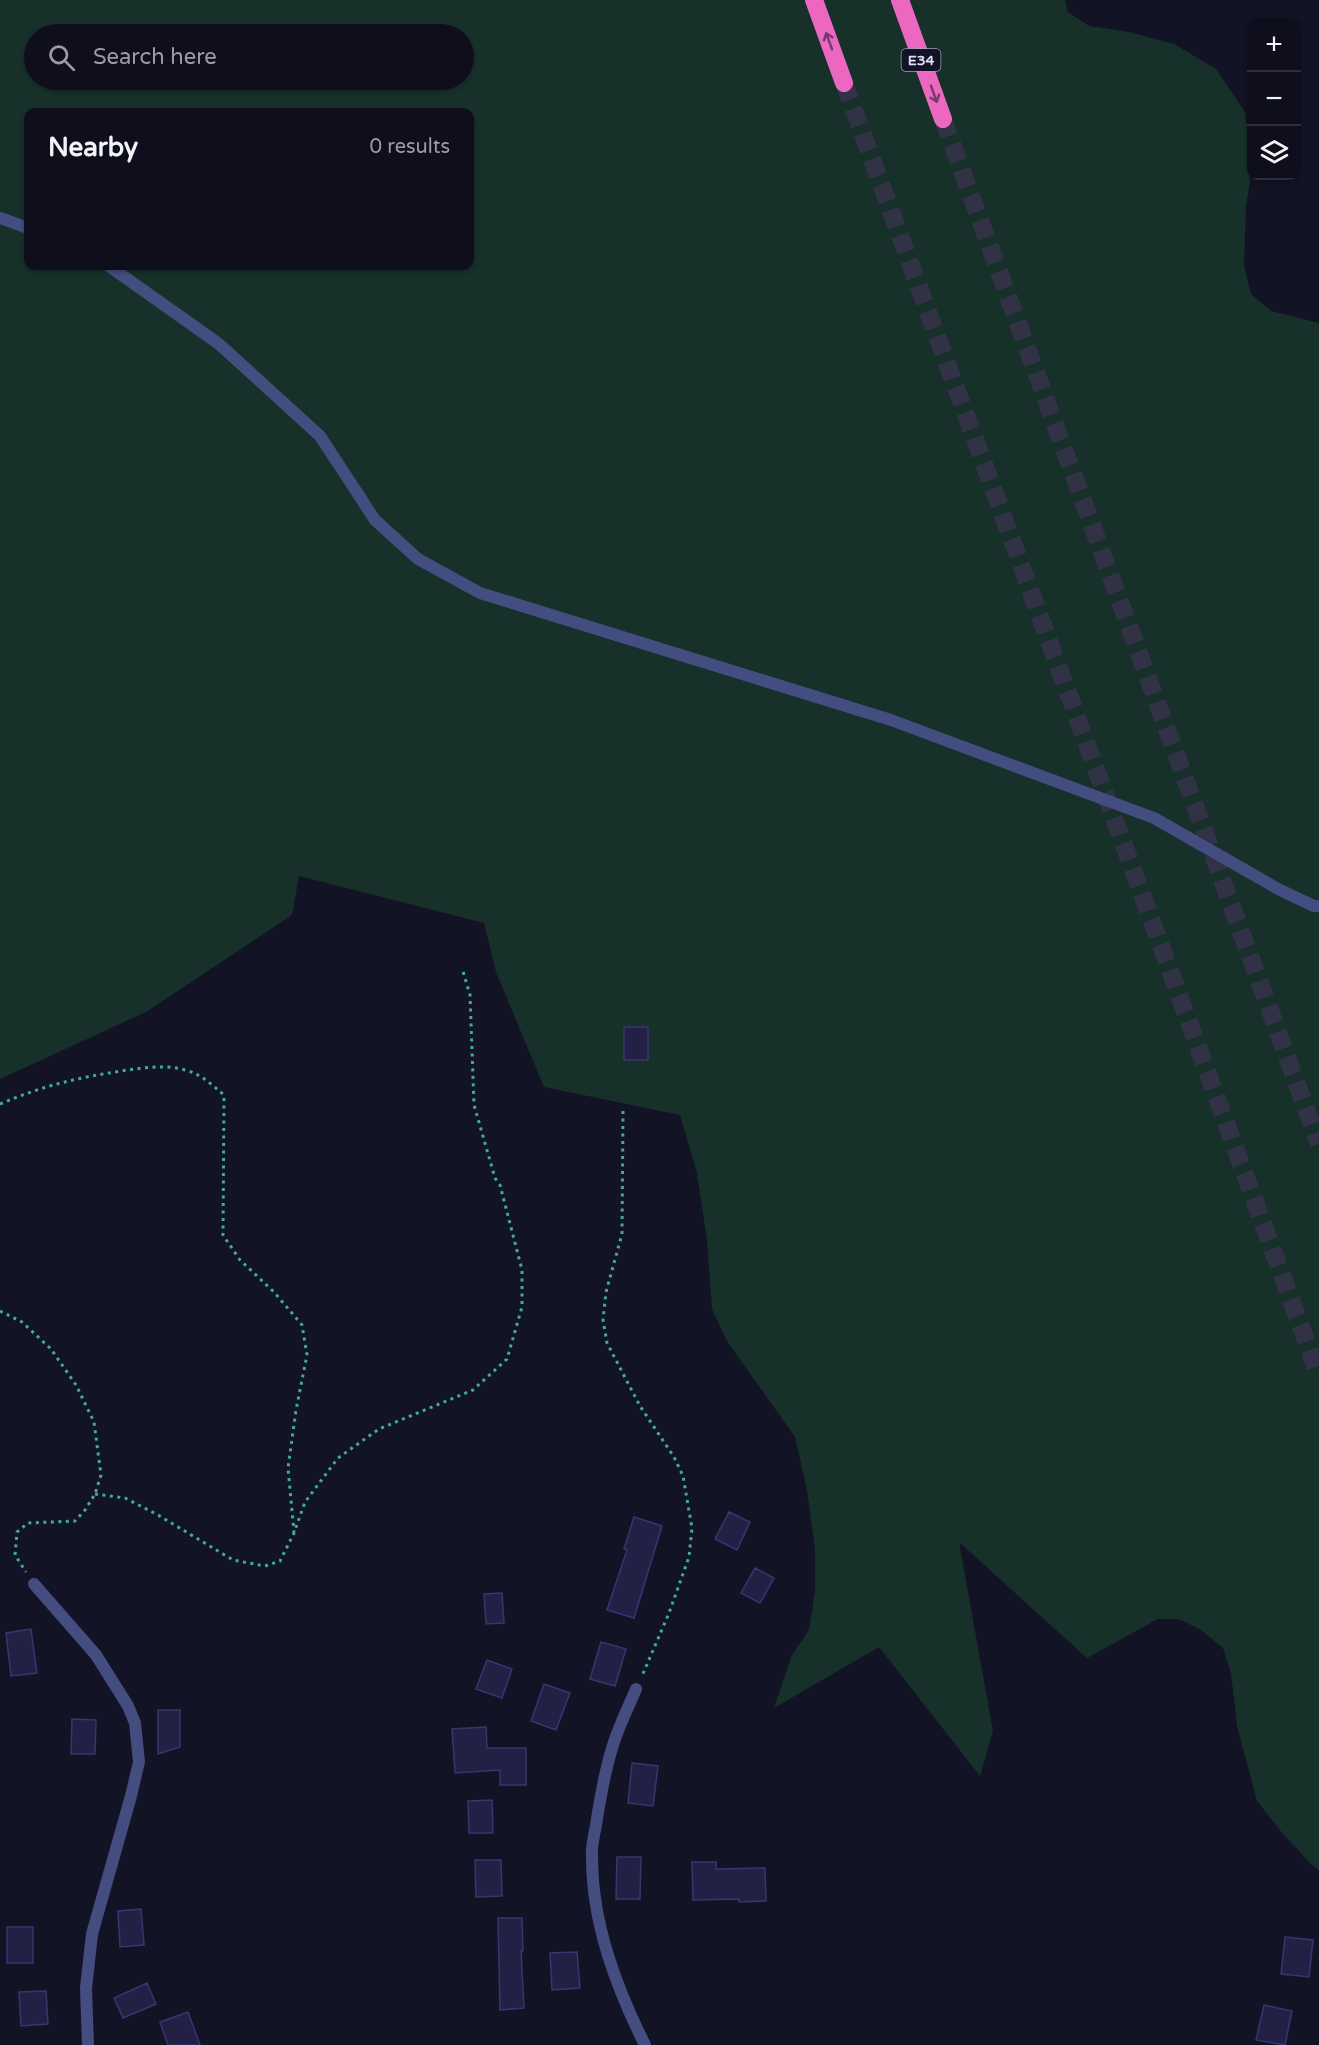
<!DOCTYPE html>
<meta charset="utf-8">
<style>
:root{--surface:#0e0e1c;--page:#1c1c29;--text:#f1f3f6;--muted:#9b9ca3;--line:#2e2e3b}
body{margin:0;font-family:"Varela Round",sans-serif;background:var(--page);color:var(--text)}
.controls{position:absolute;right:18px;top:18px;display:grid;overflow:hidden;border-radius:12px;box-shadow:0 2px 4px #0004}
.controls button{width:54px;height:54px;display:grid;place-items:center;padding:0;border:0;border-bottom:2px solid var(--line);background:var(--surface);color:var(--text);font:30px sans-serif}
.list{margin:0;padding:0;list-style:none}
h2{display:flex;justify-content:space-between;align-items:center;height:78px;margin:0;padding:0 24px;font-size:26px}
h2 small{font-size:20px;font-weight:400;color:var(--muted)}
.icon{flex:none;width:33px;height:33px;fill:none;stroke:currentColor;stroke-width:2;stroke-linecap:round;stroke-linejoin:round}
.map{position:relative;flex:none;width:1319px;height:2045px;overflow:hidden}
.search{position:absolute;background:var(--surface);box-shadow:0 2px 4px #0004;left:24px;top:24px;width:450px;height:66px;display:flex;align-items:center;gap:15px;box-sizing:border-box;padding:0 21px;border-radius:33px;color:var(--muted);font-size:22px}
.panel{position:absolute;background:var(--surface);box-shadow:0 2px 4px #0004;left:24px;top:108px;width:450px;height:162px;border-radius:12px}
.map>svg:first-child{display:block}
.green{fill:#17302a;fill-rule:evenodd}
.building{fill:#222145;stroke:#37366e;stroke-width:1.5}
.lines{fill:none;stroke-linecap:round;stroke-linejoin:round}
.motorway-tunnel{stroke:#313246;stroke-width:18;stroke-dasharray:18 9;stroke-linecap:butt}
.path{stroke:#40ac92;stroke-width:3;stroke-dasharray:3 4.5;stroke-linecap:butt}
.minor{stroke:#444d80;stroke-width:12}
.motorway{stroke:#ec67bf;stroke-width:18}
.oneway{stroke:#75396b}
.labels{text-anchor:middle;stroke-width:5;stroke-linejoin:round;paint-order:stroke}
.shield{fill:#131326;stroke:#a0a2bb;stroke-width:1.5}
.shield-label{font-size:14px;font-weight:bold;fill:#dddffb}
</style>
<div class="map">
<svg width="1319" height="2045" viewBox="0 0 1319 2045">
<rect width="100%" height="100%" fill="#131326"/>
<path class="green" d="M0,0H1065L1068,12L1089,26L1129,32L1174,44L1216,69L1245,112L1252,167L1246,207L1244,265L1251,294L1271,311L1319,323V1870L1312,1865L1283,1834L1257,1801L1237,1726L1231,1673L1223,1648L1201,1630L1179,1619H1158L1087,1658L959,1542L993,1731L980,1776L879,1647L774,1708L792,1655L809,1630L815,1591V1550L807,1490L795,1437L727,1341L712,1309L707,1240L697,1173L680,1115L544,1087L496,972L484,923L299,876L292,915L146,1012L0,1079ZM34,34H464V80H34ZM28,112H470V266H28Z"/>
<path class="building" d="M624,1027H648V1060H624Z
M729,1512L750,1522L737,1550L715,1539Z
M634,1517L662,1526L634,1618L607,1610L627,1550L624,1549Z
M755,1568L774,1578L760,1603L741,1593Z
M502,1593L504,1623L486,1624L484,1594Z
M31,1629L37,1673L11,1676L6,1633Z
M601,1642L626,1649L615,1686L590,1679Z
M487,1660L512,1669L502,1698L476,1689Z
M544,1684L570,1693L556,1730L531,1721Z
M158,1710H180V1747L158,1754Z
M72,1719L96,1720L95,1754H71Z
M486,1727L487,1748H526V1785H500V1770L455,1773L452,1729Z
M632,1763L658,1766L653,1806L628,1803Z
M492,1800L493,1833H469L468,1801Z
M617,1857H641L640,1899H616Z
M475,1860H501L502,1896L476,1897Z
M692,1862H716V1869L765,1868L766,1901L739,1902V1899L693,1900Z
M141,1909L144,1945L120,1947L118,1911Z
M498,1918H522L523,1951H521L524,2008L500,2010Z
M7,1927H33V1963H7Z
M1285,1937L1313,1940L1309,1977L1281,1974Z
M577,1952L580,1988L552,1990L550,1953Z
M147,1983L156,2004L123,2018L114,1998Z
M46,1991L48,2024L21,2026L19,1992Z
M1264,2005L1292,2011L1285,2045L1256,2040Z
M188,2012L200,2045H168L160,2022Z"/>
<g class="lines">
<path class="motorway-tunnel" d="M844,83L1319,1376
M943,119L1319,1144"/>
<path class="path" d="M0,1104C42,1086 76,1078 121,1071C142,1068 164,1064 185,1070C201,1074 211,1084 224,1095L223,1235L240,1260L274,1292L302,1325L307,1355L296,1410L288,1468L294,1532
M623,1111L622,1234L606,1292L603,1320L607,1343L640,1406L674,1457L683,1476L692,1528L689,1557L669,1613L642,1676
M0,1311L22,1322L51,1349L76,1385L94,1422L101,1475L95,1494L85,1510L75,1521L28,1523L17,1532L15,1555L26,1572
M95,1494L125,1498L158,1515L233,1560L265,1566L280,1561L294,1533L305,1502L338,1458L379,1429L473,1390L507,1359L522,1307V1270L500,1185L495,1178L474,1105L470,995L462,968"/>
<path class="minor" d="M0,218L28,228
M109,266L219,344L320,436L375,520L418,559L480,593L891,720L1154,818L1280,890L1314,906H1319
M34,1584L96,1655L128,1706L135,1723L139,1762L131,1796L92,1934L86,1988L88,2045
M636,1689C628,1708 619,1726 613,1745C605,1770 600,1799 596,1825C594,1836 591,1847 592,1857C592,1923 616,1987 645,2045"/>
<path class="motorway" d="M814,0L844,83
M900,0L943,119"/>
</g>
<defs><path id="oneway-shaft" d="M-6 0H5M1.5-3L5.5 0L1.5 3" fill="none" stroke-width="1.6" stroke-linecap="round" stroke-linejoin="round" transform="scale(1.5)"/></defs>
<g class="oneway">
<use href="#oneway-shaft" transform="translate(829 41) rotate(-110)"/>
<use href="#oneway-shaft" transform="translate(934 94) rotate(70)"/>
</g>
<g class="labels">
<rect class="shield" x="901.5" y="49" width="39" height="22" rx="4.5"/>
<g class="shield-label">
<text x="921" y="65">E34</text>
</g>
</g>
</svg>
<div class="controls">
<button>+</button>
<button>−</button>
<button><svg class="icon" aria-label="layers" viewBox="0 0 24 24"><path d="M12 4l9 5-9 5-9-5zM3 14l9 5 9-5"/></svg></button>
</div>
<div class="search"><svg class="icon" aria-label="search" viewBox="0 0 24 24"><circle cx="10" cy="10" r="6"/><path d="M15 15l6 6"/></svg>Search here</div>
<section class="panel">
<h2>Nearby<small>0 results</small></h2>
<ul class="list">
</ul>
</section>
</div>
